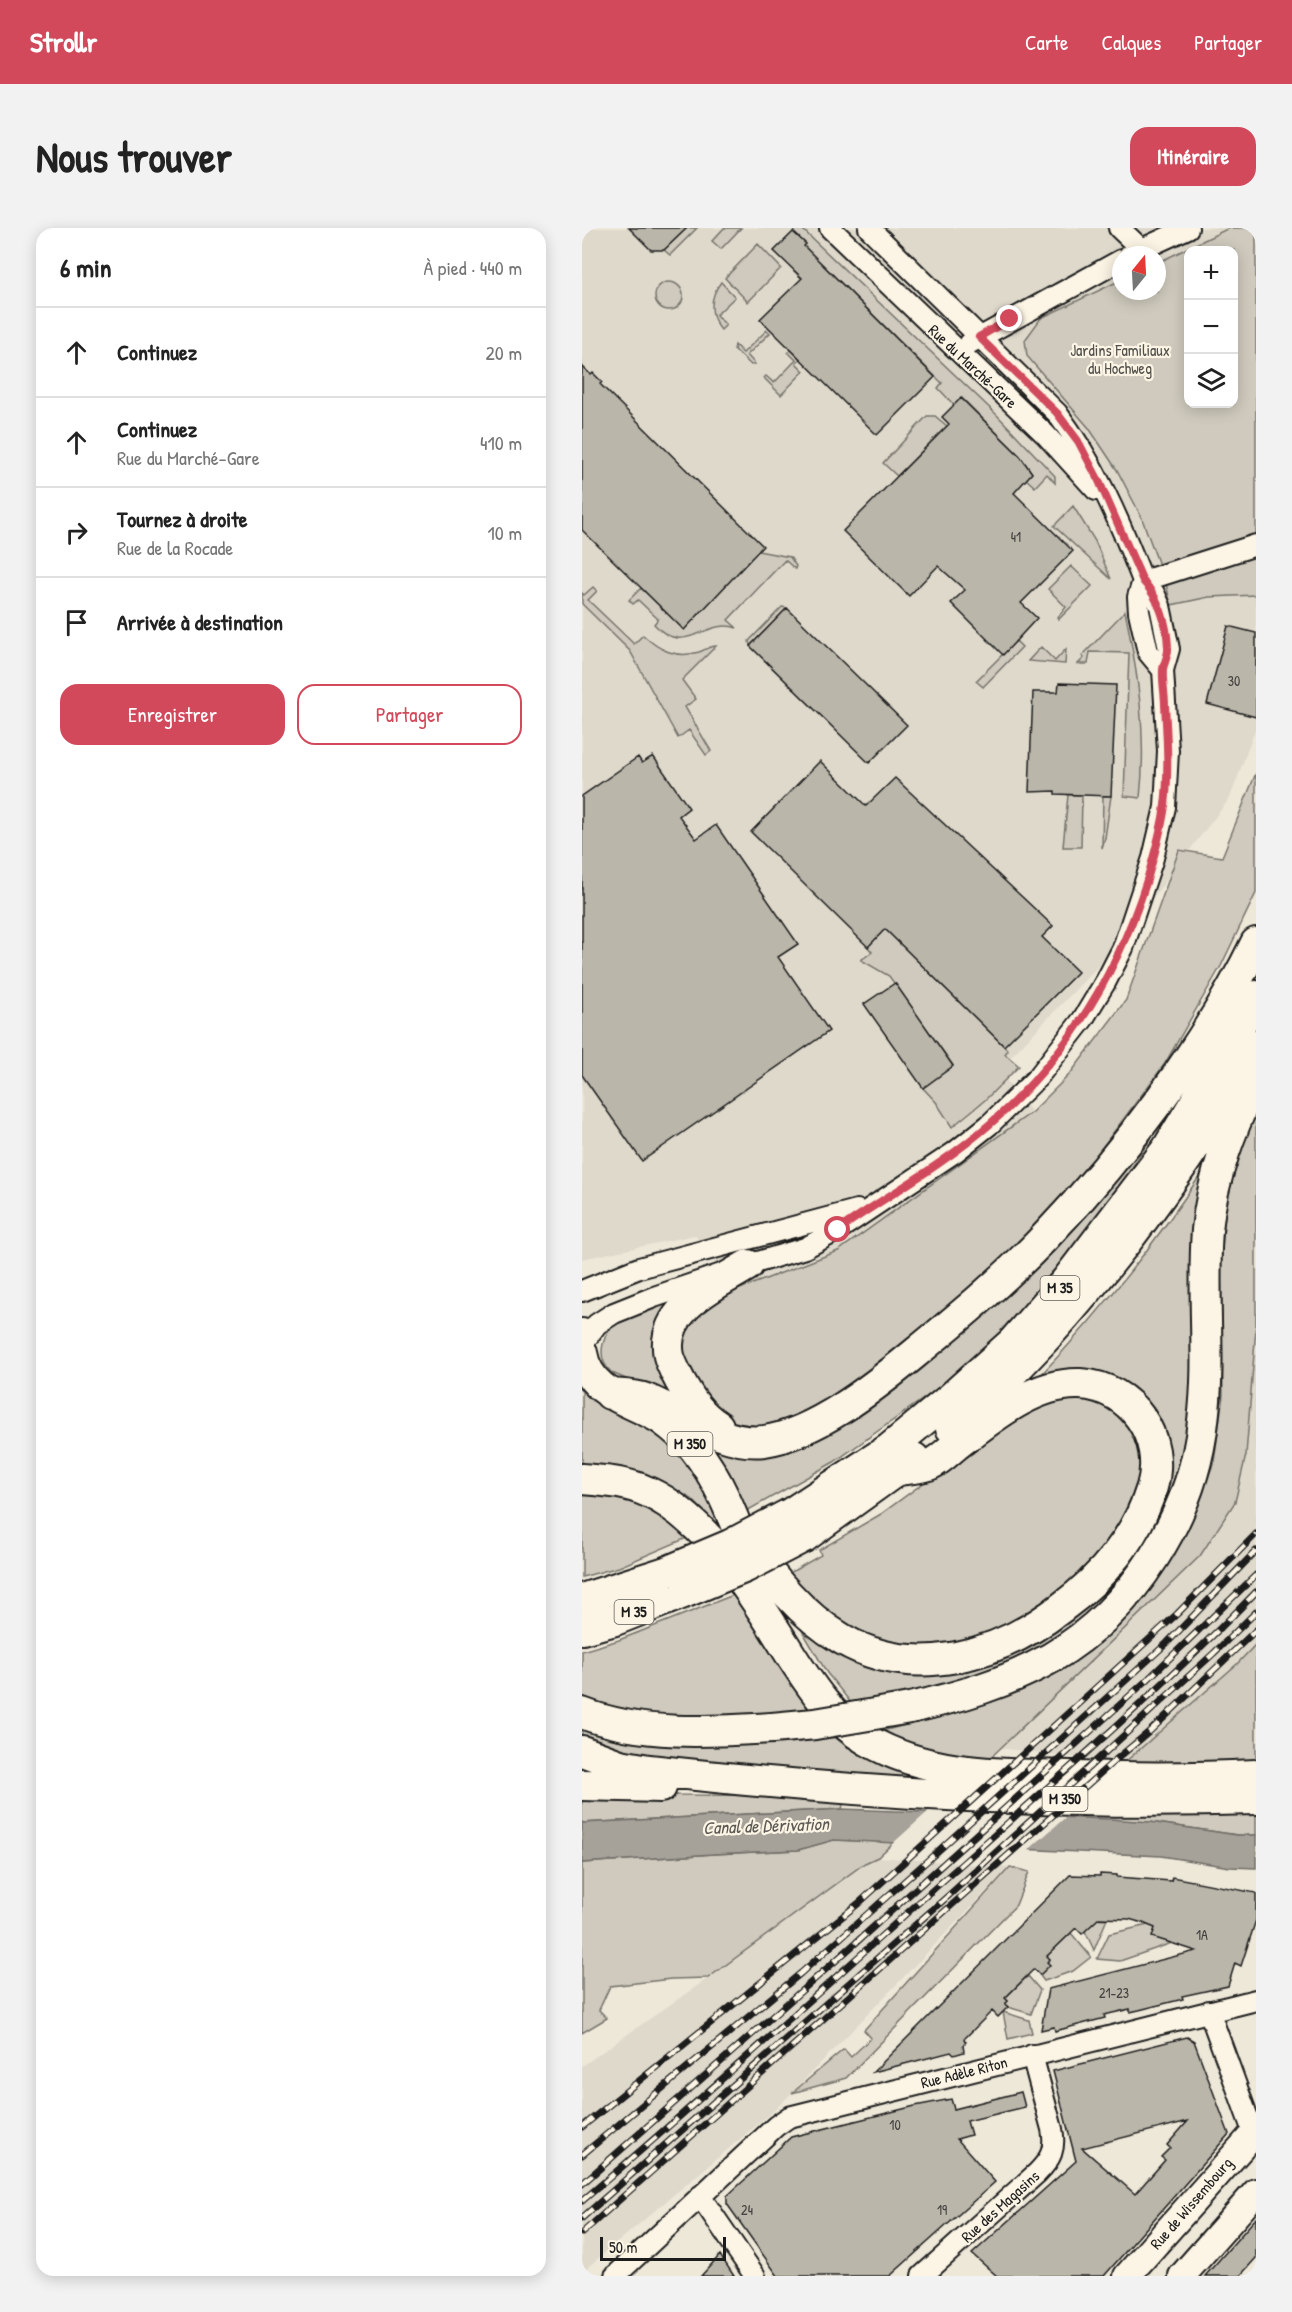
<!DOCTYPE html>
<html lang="fr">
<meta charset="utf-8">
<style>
:root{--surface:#fff;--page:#f2f2f2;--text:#222;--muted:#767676;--line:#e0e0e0;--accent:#d1495b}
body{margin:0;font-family:"Patrick Hand",sans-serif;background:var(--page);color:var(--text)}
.controls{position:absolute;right:18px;top:18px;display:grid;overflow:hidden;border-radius:12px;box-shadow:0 3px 15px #0003}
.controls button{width:54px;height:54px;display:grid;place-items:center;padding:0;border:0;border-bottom:2px solid var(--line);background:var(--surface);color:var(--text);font:30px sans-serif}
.compass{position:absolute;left:530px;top:18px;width:54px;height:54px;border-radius:50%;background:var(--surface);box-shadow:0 3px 15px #0003;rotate:18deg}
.scale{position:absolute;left:18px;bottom:15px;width:126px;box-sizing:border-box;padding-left:6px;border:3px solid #1c1c1c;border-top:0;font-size:16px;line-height:21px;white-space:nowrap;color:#1c1c1c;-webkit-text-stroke:4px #fcf5e5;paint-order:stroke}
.stop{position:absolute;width:18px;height:18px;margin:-14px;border:4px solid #d1495b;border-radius:50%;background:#fff}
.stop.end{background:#d1495b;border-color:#fff;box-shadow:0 2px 6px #0008}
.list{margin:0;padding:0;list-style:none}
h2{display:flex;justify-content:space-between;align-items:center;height:78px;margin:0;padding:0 24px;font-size:26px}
h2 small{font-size:20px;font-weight:400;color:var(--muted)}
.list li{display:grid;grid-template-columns:39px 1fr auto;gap:18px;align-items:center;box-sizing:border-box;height:90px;padding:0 24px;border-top:2px solid var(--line)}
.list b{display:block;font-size:22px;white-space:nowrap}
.list p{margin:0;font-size:20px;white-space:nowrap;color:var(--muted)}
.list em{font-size:20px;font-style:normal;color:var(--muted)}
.actions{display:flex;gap:12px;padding:18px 24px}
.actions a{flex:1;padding:14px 0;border:2px solid var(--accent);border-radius:18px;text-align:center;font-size:21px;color:var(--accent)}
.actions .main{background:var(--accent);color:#fff}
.icon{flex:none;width:33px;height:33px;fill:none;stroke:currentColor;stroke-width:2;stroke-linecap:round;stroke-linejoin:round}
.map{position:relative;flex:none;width:674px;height:2048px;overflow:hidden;border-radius:18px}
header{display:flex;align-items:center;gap:36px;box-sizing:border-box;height:84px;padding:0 30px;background:var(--accent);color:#fff}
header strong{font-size:28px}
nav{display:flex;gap:33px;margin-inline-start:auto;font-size:21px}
.intro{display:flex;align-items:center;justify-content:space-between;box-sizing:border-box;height:144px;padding:0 36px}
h1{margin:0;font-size:42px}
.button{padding:15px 27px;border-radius:18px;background:var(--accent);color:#fff;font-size:21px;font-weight:700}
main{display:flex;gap:36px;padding:0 36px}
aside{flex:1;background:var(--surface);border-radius:18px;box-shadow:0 3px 15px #0003}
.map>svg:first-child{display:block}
.built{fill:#ded9cb;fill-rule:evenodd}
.green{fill:#cfcabd;stroke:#76736c;stroke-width:1.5;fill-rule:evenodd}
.water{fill:#a7a299;stroke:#6f6c67;stroke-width:1.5}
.pier{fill:#eee8d9}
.building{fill:#bab6aa;stroke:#1c1c1c;stroke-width:1.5;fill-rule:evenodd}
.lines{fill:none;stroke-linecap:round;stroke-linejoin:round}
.minor-casing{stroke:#1c1c1c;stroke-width:24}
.major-casing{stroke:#1c1c1c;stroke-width:30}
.highway-casing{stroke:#1c1c1c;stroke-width:34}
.minor{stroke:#fcf5e5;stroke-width:20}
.major{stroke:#fcf5e5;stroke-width:26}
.highway{stroke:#fcf5e5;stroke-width:30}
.rail-casing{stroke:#1c1c1c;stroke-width:7}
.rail{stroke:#fcf5e5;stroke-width:4.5;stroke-dasharray:14;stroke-linecap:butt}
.highway-bridge-casing{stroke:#1c1c1c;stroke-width:34;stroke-linecap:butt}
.highway-bridge{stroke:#fcf5e5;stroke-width:30}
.route{stroke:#d1495b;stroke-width:8}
.labels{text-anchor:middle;stroke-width:4.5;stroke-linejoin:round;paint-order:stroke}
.number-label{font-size:14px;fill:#444240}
.shield{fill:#fcf5e5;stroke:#5f5d58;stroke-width:1.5}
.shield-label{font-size:15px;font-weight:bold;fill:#1c1c1c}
.park-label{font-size:16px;fill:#52504c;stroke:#fcf5e5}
.street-label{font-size:16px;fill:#1c1c1c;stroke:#fcf5e5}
.water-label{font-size:18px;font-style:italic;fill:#5b5854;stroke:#fcf5e5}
</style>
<header>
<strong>Strollr</strong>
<nav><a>Carte</a><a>Calques</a><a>Partager</a></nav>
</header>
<div class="intro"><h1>Nous trouver</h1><a class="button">Itinéraire</a></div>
<main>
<aside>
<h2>6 min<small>À pied · 440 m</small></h2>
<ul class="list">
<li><svg class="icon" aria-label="ahead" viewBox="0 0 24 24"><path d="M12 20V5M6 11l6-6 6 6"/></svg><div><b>Continuez</b></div><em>20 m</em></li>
<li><svg class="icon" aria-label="ahead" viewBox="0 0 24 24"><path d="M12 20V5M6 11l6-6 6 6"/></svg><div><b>Continuez</b><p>Rue du Marché-Gare</p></div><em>410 m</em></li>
<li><svg class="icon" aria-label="right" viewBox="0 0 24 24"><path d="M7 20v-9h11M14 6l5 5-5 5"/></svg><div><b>Tournez à droite</b><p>Rue de la Rocade</p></div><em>10 m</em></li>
<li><svg class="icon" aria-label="arrive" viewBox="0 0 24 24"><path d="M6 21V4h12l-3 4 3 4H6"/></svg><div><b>Arrivée à destination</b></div></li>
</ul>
<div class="actions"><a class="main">Enregistrer</a><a>Partager</a></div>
</aside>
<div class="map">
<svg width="674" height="2048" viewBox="0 0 674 2048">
<rect width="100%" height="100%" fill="#eee8d9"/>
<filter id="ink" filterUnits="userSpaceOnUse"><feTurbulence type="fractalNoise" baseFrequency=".0167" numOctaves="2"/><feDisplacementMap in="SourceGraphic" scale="12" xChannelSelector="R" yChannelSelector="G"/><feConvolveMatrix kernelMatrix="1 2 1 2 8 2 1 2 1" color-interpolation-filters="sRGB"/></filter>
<g filter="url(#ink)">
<path class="built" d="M0,0H674V499L648,570L525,729L416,842L450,884L256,1023L152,1063L113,1007L0,1031ZM606,22H652V176H606ZM539,27H575V63H539Z
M674,1100V1416L655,1436L542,1535L416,1520L618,1328L653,1274L664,1227Z
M296,1629L428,1639L196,1879L0,2044V1838L135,1744L283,1635Z"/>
<path class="green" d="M105,0H115L88,27L82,22Z
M142,0H159L139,21L130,13Z
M215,0H219L415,187L473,248V255L465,246L453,259L444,251L450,245L438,228L380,170L372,177L356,160L360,155L237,33L220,51L212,43L224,30L217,23L224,16L211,4Z
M647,0H674V367L627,369L589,377L584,356L559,288L535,242L507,200L445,128L443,112L459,90L539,52V63H575V35ZM606,22H652V176H606Z
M176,16L199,40L166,74L143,50Z
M139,54L153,69L134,87L144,97L139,102C127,88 127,69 139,54Z
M73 68a14 14 0 1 1 28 0a14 14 0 1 1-28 0Z
M185,102L188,105L165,127L173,136L169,137L152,121L153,117L161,125Z
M209,122L218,131L214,135L222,143L199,167L182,150L184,148L192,155L214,132L206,124Z
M345,188H353L365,198L315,248L301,235Z
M491,278L513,313L529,351L472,298Z
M176,323L208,329L214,338L213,341L203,332L146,392L155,400C123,389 103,431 72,396L76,391L56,372L51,376L47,372L59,360L102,402Z
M489,338L510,358L477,391L476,389L484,379L466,361Z
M11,359L15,363L6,372L52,416L61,407C77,422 94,431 117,424C123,422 128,418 134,418L100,452L114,471L103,479L129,523L124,527L107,502L96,510L48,423L0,376V365L2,367Z
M200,379L205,380L168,418L167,413Z
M543,383C556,445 565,506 558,570L542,568L547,425L508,424L506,436H496L502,430L500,428Z
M434,413L440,419L401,459L394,453Z
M459,419L473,433L484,421L483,436L446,433Z
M674,545V665L639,738L582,837L474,981L360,1090L277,1158L218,1193L170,1203L144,1196L95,1127L97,1108L119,1076L256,1023L450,884L488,846L544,772L597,622L640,629Z
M486,567H500L499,619H481Z
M521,568H529L523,610L520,620Z
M303,701L426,822L423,826L437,838L403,872L370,899L354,874L341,860L371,837L307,748L279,732L290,724L286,719Z
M674,874V1100L664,1227L653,1274L618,1328L403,1535L351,1525L297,1504L405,1475L479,1442L531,1403L574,1354L607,1298L632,1234L641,1167L639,1035L645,956Z
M580,893L518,989L432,1092L365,1154L252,1234L161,1285L138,1238L130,1215L233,1206Z
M627,934L609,1235L522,1386L398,1453L273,1480L245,1445L208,1382L318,1441L516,1365L580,1199L455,1151C519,1084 576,1012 627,934Z
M97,1070L90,1164L86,1166L78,1165L30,1145C21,1137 18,1128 21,1116C23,1109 26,1100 32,1096C47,1084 79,1075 97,1070Z
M0,1153L91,1213L117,1241L141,1293L135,1297L110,1271L73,1251L36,1240L0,1237Z
M481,1166L527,1172L564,1221L553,1278L499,1353L401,1414L317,1421L246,1391L206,1346L239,1327L237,1322L299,1286L438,1184Z
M0,1266L51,1272L112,1307L37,1339L0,1349Z
M154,1366L230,1482L140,1492L58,1491L0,1474V1423L37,1412Z
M674,1416V1534L542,1535L655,1436Z
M0,1495L95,1512L218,1514L256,1509L364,1556L55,1526L0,1509Z
M0,1564L89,1567L263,1568L260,1581L0,1595Z
M674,1582V1607H655L568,1594L485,1590L495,1583Z
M251,1612L312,1614L296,1629L283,1635L126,1750L89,1751L28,1758L17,1782L25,1790L0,1805V1635L132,1626L216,1622Z
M428,1639L447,1644L434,1677L264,1850L210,1865L262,1821L269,1829L289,1810L282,1802Z
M510,1690L525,1691L512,1722L501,1699Z
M566,1697L587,1704L590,1715L538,1733L515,1731L527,1706Z
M489,1705L509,1729L491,1743L462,1753L453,1741L460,1739L468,1732L465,1728Z
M446,1748L458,1762L449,1786L426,1779L423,1776L426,1773L423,1770Z
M421,1784L447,1792L450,1805L426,1811Z"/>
<path class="water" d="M260,1581L527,1591L568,1594L655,1607H674V1640L648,1639L579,1628L252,1612L216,1622L132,1626L0,1635V1595Z"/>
<path class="pier" d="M350,1580L486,1587L442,1626L309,1617Z"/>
<path class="building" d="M47,0H105L82,22H69Z
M211,4L224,16L222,18L353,149L295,207L178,91L220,50L192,23Z
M0,138L9,147L11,145L20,154L18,156L181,318L102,402L0,302Z
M379,170L438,228L450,245L432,265L491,323L439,375L455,390L421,427L369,375L383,362L356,338L327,368L261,303L367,196L360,189Z
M205,380L325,497L287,535L168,418Z
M646,398L674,405V489L625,476Z
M477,455L534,457L529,568L473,566V563L447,564L451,464H476Z
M71,528L107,580L97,588L114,611L134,597L216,716L196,729L247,803L60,933L0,847V568L56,529L60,535Z
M238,533L284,578L313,550L471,698L460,709L496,744L422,818L303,701L286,719L169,604Z
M313,755L371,838L341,860L282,776Z
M518,1646L535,1647V1649L589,1653L590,1649L674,1665V1692L659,1738L653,1735L646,1758L600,1768L601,1771L557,1782L548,1784V1781L522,1787L523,1790L473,1803L472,1799L459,1802L466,1761L614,1723L570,1709L573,1700L561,1695L547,1691L517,1690L500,1706L494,1700L465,1728L468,1731L465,1734L468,1737L458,1747L452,1741L423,1770L426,1773L423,1776L426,1779L416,1789L410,1783L382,1811L384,1814L381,1817L382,1824L372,1827L369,1824L291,1844L488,1647L518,1648Z
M605,1809L612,1813L647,1906L522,2048H415L390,2026L494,1933L471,1843ZM606,1893L585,1917L588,1920L579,1929L583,1932L553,1966L500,1920Z
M439,1864L443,1879L385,1893L389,1907L375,1911L413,1954L308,2048H196L145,1976V1968L209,1909L333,1878L369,1871L372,1881Z
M674,1990V2030L658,2048H623Z
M138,2027L152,2048H119Z"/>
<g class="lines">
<g class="minor-casing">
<path id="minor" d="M248,0L463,206L514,262
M537,0L559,21
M547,27L606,0
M388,115L539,32
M561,353L674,317
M561,353L556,369L557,384L566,424L581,442
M0,1063L57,1040L275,982
M1,1115L15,1096L32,1085L72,1069L166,1037L223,1020L256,1002L373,924L407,897L456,849L501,791L524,753L541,720L571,630L583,579L586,523L581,442L587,421L578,378L572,365L561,353C538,294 513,236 475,185L287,0
M627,1783L674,1912
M118,1968L173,2048
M33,2048L194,1898L207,1889L674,1772
M340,2048L455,1945C469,1931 474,1921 470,1901L450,1827"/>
</g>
<g class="major-casing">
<path id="major" d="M0,1104V1121
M545,2048L674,1903
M600,2048L674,1964"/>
</g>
<g class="highway-casing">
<path id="highway" d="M0,1125C7,1168 51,1172 81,1192C92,1200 104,1211 112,1220C138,1252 153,1294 167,1331
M28,1166C40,1167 53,1167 64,1171C101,1186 141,1218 182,1213C233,1206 292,1159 331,1127C376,1090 422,1052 463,1009C542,926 624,818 674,715
M136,1198C118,1187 108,1171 98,1153C94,1145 89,1136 87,1128C77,1081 134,1057 166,1037
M369,1200C435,1146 489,1084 541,1018C590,954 636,889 674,817
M0,1251C23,1253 45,1254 66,1264C129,1293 174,1372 210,1429C230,1460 252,1493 285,1512C348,1549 422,1546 493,1548C553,1550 614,1550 674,1547
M209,1285L307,1221L371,1168L430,1115L484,1053L585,921L643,825L674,768
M222,1309L332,1230
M163,1311C189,1349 219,1387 260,1411C332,1453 417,1428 479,1380C520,1350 555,1309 570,1259C584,1210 550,1159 498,1156C452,1154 409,1191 374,1217C367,1223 358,1232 349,1236C340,1240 327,1240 318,1242
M0,1371L84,1344
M0,1401L33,1392L104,1364
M328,1480C377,1469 425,1455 469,1430C551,1382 611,1288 621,1193C629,1130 620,1066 625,1002C630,947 651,897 674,847
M0,1485C59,1508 127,1504 190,1500
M0,1523L38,1537L67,1542C268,1564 472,1578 674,1571
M0,1557L79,1559"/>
</g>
<use href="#minor" class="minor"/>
<use href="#major" class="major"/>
<use href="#highway" class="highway"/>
<g class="rail-casing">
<path id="rail" d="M0,1899L277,1675L595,1386L674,1306
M0,1927L219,1745L345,1633L585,1415L674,1323
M0,1956L268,1720L563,1454L674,1347
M0,1973C130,1863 255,1747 382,1634C481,1545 582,1459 674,1364
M0,1990L365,1669L632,1425L674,1384
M0,2005L531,1534L567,1504L674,1402"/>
</g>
<use href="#rail" class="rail"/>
<g class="highway-bridge-casing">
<path id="highway-bridge" d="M84,1344L148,1317L209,1285
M104,1364L164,1339L222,1309
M190,1500L233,1496L328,1480"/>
</g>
<use href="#highway-bridge" class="highway-bridge"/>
</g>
</g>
<g class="lines" filter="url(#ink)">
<path class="route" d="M256,1002C306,967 361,937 408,896C484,830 535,747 565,652C572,627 580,602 583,577C587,544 585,511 583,477C583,466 580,453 581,441C582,434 587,427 586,419C585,395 577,370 561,353L517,253L496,213L475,185L397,109L428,91"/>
</g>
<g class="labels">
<g class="number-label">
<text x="434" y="314">41</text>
<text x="652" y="458">30</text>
<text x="620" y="1712">1A</text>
<text x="532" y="1770">21-23</text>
<text x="313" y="1902">10</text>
<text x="165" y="1987">24</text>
<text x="360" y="1987">19</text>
</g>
<g class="shield">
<rect x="458.5" y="1048" width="39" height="24" rx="4.5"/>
<rect x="85.5" y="1204" width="45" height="24" rx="4.5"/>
<rect x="32.5" y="1372" width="39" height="24" rx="4.5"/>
<rect x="460.5" y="1559" width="45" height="24" rx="4.5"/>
</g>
<g class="shield-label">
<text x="478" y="1065">M 35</text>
<text x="108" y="1221">M 350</text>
<text x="52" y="1389">M 35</text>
<text x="483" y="1576">M 350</text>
</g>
<g class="park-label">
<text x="538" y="128">Jardins Familiaux<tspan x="538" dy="18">du Hochweg</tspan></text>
</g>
<g class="street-label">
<text transform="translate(391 138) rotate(43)" y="6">Rue du Marché-Gare</text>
<text transform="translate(382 1844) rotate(-14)" y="6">Rue Adèle Riton</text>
<text transform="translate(609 1975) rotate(-49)" y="6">Rue de Wissembourg</text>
<text transform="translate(418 1978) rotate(-42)" y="6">Rue des Magasins</text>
</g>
<g class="water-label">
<text transform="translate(184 1598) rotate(-2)" y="6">Canal de Dérivation</text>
</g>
</g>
</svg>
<div class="controls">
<button>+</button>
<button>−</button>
<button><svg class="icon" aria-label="layers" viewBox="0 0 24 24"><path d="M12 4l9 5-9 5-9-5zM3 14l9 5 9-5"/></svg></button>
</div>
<svg class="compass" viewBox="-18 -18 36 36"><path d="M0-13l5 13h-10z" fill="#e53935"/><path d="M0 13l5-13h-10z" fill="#767676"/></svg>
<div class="scale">50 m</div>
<div class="stop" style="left:256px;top:1002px"></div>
<div class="stop end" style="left:428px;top:91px"></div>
</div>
</main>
